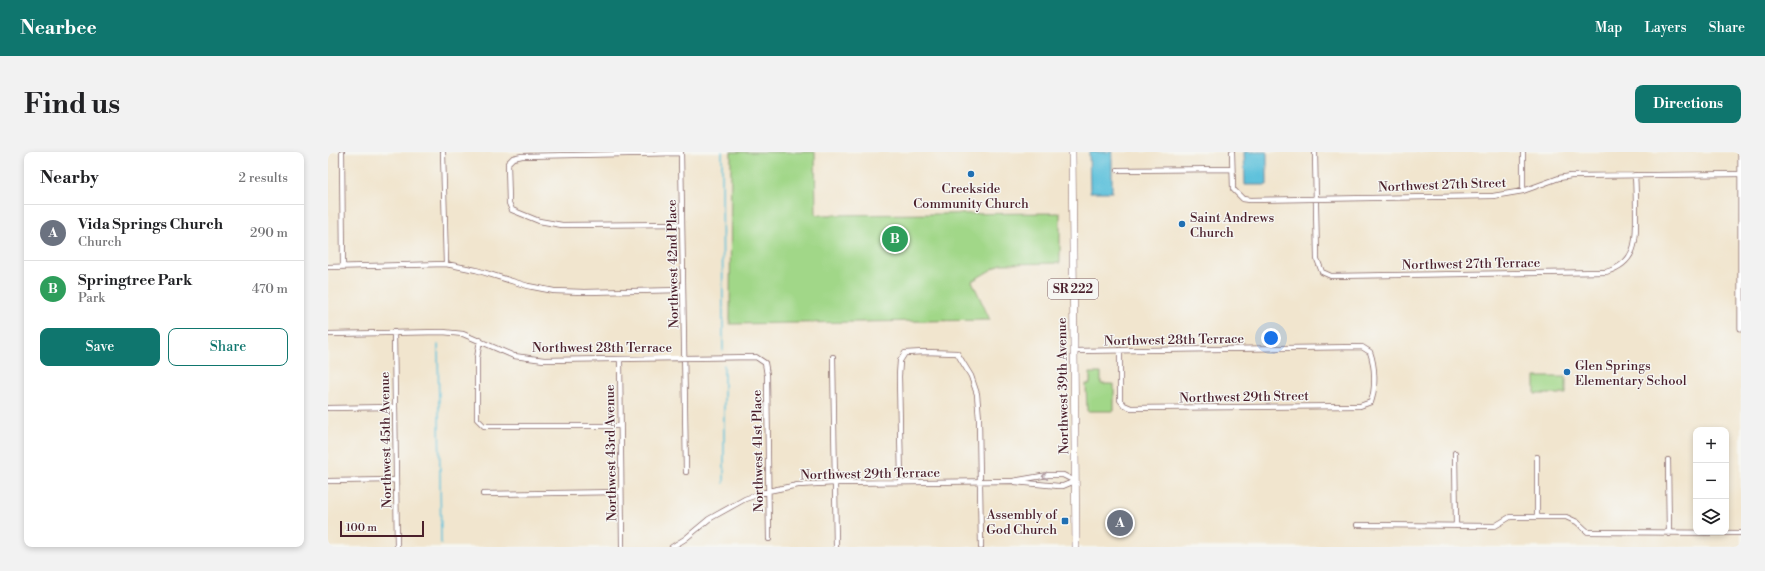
<!DOCTYPE html>
<meta charset="utf-8">
<style>
:root{--surface:#fff;--page:#f2f2f2;--text:#202124;--muted:#757577;--line:#e0e0e0;--accent:#0f766e}
body{margin:0;font-family:"Libre Bodoni",serif;background:var(--page);color:var(--text)}
.controls{position:absolute;right:12px;bottom:12px;display:grid;overflow:hidden;border-radius:8px;box-shadow:0 2px 6px #0003}
.controls button{width:36px;height:36px;display:grid;place-items:center;padding:0;border:0;border-bottom:1px solid var(--line);background:var(--surface);color:var(--text);font:20px sans-serif}
.scale{position:absolute;left:12px;bottom:10px;width:84px;box-sizing:border-box;padding-left:4px;border:2px solid #4a1f2b;border-top:0;font-size:11px;line-height:14px;white-space:nowrap;color:#4a1f2b;-webkit-text-stroke:3px #f6f6f2;paint-order:stroke}
.you{position:absolute;left:943px;top:186px;width:14px;height:14px;margin:-10px;border:3px solid #fff;border-radius:50%;background:#1a73e8;box-shadow:0 0 0 6px #1a73e833}
.badge{display:grid;place-items:center;width:26px;height:26px;border-radius:50%;background:var(--accent);color:#fff;font-size:13px;font-weight:700}
.pin{position:absolute;translate:-50% -50%;border:2px solid #fff;box-shadow:0 1px 4px #0006}
.list{margin:0;padding:0;list-style:none}
h2{display:flex;justify-content:space-between;align-items:center;height:52px;margin:0;padding:0 16px;font-size:17px}
h2 small{font-size:13px;font-weight:400;color:var(--muted)}
.list li{display:grid;grid-template-columns:26px 1fr auto;gap:12px;align-items:center;box-sizing:border-box;height:56px;padding:0 16px;border-top:1px solid var(--line)}
.list b{display:block;font-size:15px;white-space:nowrap}
.list p{margin:0;font-size:13px;white-space:nowrap;color:var(--muted)}
.list em{font-size:13px;font-style:normal;color:var(--muted)}
.actions{display:flex;gap:8px;padding:12px 16px}
.actions a{flex:1;padding:9px 0;border:1px solid var(--accent);border-radius:8px;text-align:center;font-size:14px;color:var(--accent)}
.actions .main{background:var(--accent);color:#fff}
.icon{flex:none;width:22px;height:22px;fill:none;stroke:currentColor;stroke-width:2;stroke-linecap:round;stroke-linejoin:round}
.map{position:relative;flex:none;width:1413px;height:395px;overflow:hidden;border-radius:8px}
header{display:flex;align-items:center;gap:24px;box-sizing:border-box;height:56px;padding:0 20px;background:var(--accent);color:#fff}
header strong{font-size:19px}
nav{display:flex;gap:22px;margin-inline-start:auto;font-size:14px}
.intro{display:flex;align-items:center;justify-content:space-between;box-sizing:border-box;height:96px;padding:0 24px}
h1{margin:0;font-size:28px}
.button{padding:10px 18px;border-radius:8px;background:var(--accent);color:#fff;font-size:14px;font-weight:700}
main{display:flex;gap:24px;padding:0 24px}
aside{flex:1;background:var(--surface);border-radius:8px;box-shadow:0 2px 6px #0003}
.map>svg:first-child{display:block}
.green{fill:#a1d788;stroke:#767b5a}
.water{fill:#5dc1db;stroke:#547083}
.lines{fill:none;stroke-linecap:round;stroke-linejoin:round}
.stream{stroke:#5dc1db;stroke-width:1.5}
.minor-casing{stroke:#846464;stroke-width:6}
.tertiary-casing{stroke:#846464;stroke-width:7}
.primary-casing{stroke:#846464;stroke-width:8}
.minor{stroke:#fff;stroke-width:4.5}
.tertiary{stroke:#fff;stroke-width:5.5}
.primary{stroke:#fff;stroke-width:7}
.oneway{stroke:#ae9aa0}
.poi-dot{fill:#1f6fb2;stroke:#f6f6f2;stroke-width:1.5}
.labels{text-anchor:middle;stroke-width:3;stroke-linejoin:round;paint-order:stroke}
.shield{fill:#f6f6f2;stroke:#7e6067;stroke-width:1}
.shield-label{font-size:12px;font-weight:bold;fill:#4a1f2b}
.street-label{font-size:13px;fill:#4a1f2b;stroke:#f6f6f2}
.poi-label{font-size:13px;fill:#4a1f2b;stroke:#f6f6f2;text-anchor:start}
</style>
<header>
<strong>Nearbee</strong>
<nav><a>Map</a><a>Layers</a><a>Share</a></nav>
</header>
<div class="intro"><h1>Find us</h1><a class="button">Directions</a></div>
<main>
<aside>
<h2>Nearby<small>2 results</small></h2>
<ul class="list">
<li><span class="badge" style="background:#6b7280">A</span><div><b>Vida Springs Church</b><p>Church</p></div><em>290 m</em></li>
<li><span class="badge" style="background:#2e9e5b">B</span><div><b>Springtree Park</b><p>Park</p></div><em>470 m</em></li>
</ul>
<div class="actions"><a class="main">Save</a><a>Share</a></div>
</aside>
<div class="map">
<svg width="1413" height="395" viewBox="0 0 1413 395">
<rect width="100%" height="100%" fill="#f6f6f2"/>
<filter id="ink" filterUnits="userSpaceOnUse"><feTurbulence type="fractalNoise" baseFrequency=".025" numOctaves="2"/><feDisplacementMap in="SourceGraphic" scale="8" xChannelSelector="R" yChannelSelector="G"/><feConvolveMatrix kernelMatrix="1 2 1 2 8 2 1 2 1" color-interpolation-filters="sRGB"/></filter>
<filter id="wash" filterUnits="userSpaceOnUse"><feTurbulence type="fractalNoise" baseFrequency=".012" numOctaves="4" result="noise"/><feDisplacementMap in="SourceGraphic" scale="16" xChannelSelector="R" yChannelSelector="G"/><feGaussianBlur stdDeviation="0.9" result="paint"/><feColorMatrix in="noise" values="0 0 0 0 0 0 0 0 0 0 0 0 0 0 0 0 0 1.4 0 .05"/><feComposite in="paint" operator="in"/></filter>
<g filter="url(#wash)">
<rect width="100%" height="100%" fill="#f1e5ce"/>
<path class="green" d="M403,0H487L488,63L732,61V111L673,112L644,129L662,168L402,172Z
M762,221H773V232H786V259H759L758,232H762Z
M1207,225H1238V242H1207Z"/>
<path class="water" d="M761,0H784V40H762Z
M916,0H939V33H917Z"/>
<g class="lines">
<path class="stream" d="M394,0L395,198
M110,193L113,391
M396,331V213"/>
</g>
</g>
<g filter="url(#ink)">
<g class="lines">
<g class="minor-casing">
<path id="minor" d="M14,0L15,115
M115,0L118,112
M353,0L358,320
M904,0L905,37L915,47L922,48L1165,44L1195,39L1231,26L1243,24L1413,22
M987,0L989,107L994,120L1003,124L1278,120C1308,111 1308,91 1308,64C1308,50 1308,37 1307,23
M1195,0V39
M353,1L194,4L185,6L180,11L181,51L184,58L211,69L234,73L354,72
M790,18L904,17
M0,115L118,112L148,118L200,134L226,139L256,140L355,138
M66,180L69,395
M0,182L115,180L135,182L186,204L216,208L428,205L437,211L439,223L441,387
M152,188L149,206V267L156,274H292
M745,199L1034,195L1042,200C1047,214 1048,235 1043,250L1032,254L803,256L796,253L792,248V198
M505,205L508,395
M292,207L294,395
M0,256L67,255
M1127,301L1128,374
M1209,305V365
M1340,308L1341,382
M0,329L68,328
M573,330L571,224L572,209L577,201L596,200L629,201L643,224L649,242L651,267L653,395
M687,330L731,334H735L747,329
M155,342L293,340
M1029,373L1167,374L1182,365H1238L1249,370L1260,380L1413,381
M344,395L357,387L381,367L417,347L440,339L470,333L507,331L685,329L720,323H735L747,329"/>
</g>
<g class="tertiary-casing">
<path id="tertiary" d="M1413,0V176"/>
</g>
<g class="primary-casing">
<path id="primary" d="M744,0L748,395"/>
</g>
<use href="#minor" class="minor"/>
<use href="#tertiary" class="tertiary"/>
<use href="#primary" class="primary"/>
</g>
<defs><path id="oneway-chevron" d="M-2-3.5L2.5 0L-2 3.5" fill="none" stroke-width="1.6" stroke-linecap="round" stroke-linejoin="round"/></defs>
<use class="oneway" href="#oneway-chevron" transform="translate(717 324) rotate(172)"/>
</g>
<g class="poi-dot">
<circle cx="643" cy="22" r="4"/>
<circle cx="854" cy="72" r="4"/>
<circle cx="1239" cy="220" r="4"/>
<rect x="733" y="365" width="8" height="8" rx="2"/>
</g>
<g class="labels">
<rect class="shield" x="720" y="127" width="50" height="20" rx="3"/>
<g class="shield-label">
<text x="745" y="141">SR 222</text>
</g>
<g class="street-label">
<text transform="translate(1114 32) rotate(-2)" y="5">Northwest 27th Street</text>
<text transform="translate(1143 111) rotate(-1)" y="5">Northwest 27th Terrace</text>
<text transform="translate(344 112) rotate(-91)" y="5">Northwest 42nd Place</text>
<text transform="translate(846 187) rotate(-1)" y="5">Northwest 28th Terrace</text>
<text x="274" y="200">Northwest 28th Terrace</text>
<text transform="translate(734 234) rotate(-91)" y="5">Northwest 39th Avenue</text>
<text transform="translate(916 244) rotate(-1)" y="5">Northwest 29th Street</text>
<text transform="translate(57 288) rotate(-91)" y="5">Northwest 45th Avenue</text>
<text transform="translate(429 299) rotate(-91)" y="5">Northwest 41st Place</text>
<text transform="translate(282 301) rotate(-91)" y="5">Northwest 43rd Avenue</text>
<text transform="translate(542 321) rotate(-1)" y="5">Northwest 29th Terrace</text>
</g>
<g class="poi-label">
<text x="643" y="41" text-anchor="middle">Creekside<tspan x="643" dy="15">Community Church</tspan></text>
<text x="862" y="70">Saint Andrews<tspan x="862" dy="15">Church</tspan></text>
<text x="1247" y="218">Glen Springs<tspan x="1247" dy="15">Elementary School</tspan></text>
<text x="729" y="367" text-anchor="end">Assembly of<tspan x="729" dy="15">God Church</tspan></text>
</g>
</g>
</svg>
<div class="controls">
<button>+</button>
<button>−</button>
<button><svg class="icon" aria-label="layers" viewBox="0 0 24 24"><path d="M12 4l9 5-9 5-9-5zM3 14l9 5 9-5"/></svg></button>
</div>
<div class="scale">100 m</div>
<div class="you"></div>
<div class="pin badge" style="left:792px;top:371px;background:#6b7280">A</div>
<div class="pin badge" style="left:567px;top:87px;background:#2e9e5b">B</div>
</div>
</main>
